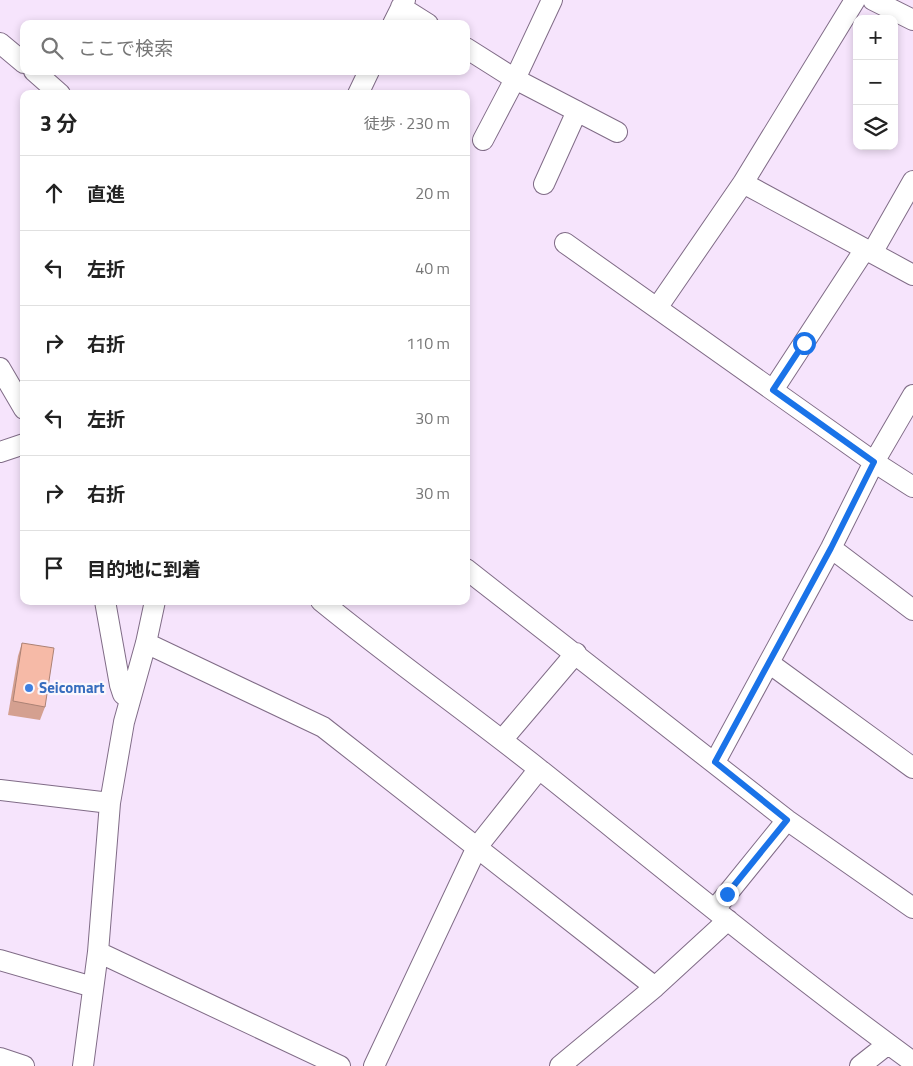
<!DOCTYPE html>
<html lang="ja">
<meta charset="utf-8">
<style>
:root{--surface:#fff;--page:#f6f6f6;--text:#222;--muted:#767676;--line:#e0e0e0}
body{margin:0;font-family:"Titillium Web","Noto Sans JP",sans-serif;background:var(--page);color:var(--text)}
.controls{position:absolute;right:15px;top:15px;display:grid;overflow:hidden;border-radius:10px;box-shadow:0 2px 8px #0003}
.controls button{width:45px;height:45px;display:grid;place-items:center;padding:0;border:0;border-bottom:1px solid var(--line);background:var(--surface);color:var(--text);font:25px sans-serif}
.stop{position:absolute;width:15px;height:15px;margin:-11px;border:4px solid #1a73e8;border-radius:50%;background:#fff}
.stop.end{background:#1a73e8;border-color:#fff;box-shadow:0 1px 5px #0008}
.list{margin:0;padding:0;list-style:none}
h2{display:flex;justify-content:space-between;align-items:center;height:65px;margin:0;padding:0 20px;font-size:21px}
h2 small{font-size:16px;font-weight:400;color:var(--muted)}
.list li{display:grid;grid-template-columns:32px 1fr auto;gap:15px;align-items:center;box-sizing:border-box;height:75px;padding:0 20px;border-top:1px solid var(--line)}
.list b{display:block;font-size:19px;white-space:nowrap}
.list em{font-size:16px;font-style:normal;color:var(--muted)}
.icon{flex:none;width:28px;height:28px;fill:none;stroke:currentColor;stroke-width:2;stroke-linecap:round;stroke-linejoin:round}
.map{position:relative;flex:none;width:913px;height:1066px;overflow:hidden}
.search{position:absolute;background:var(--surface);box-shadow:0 2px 8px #0003;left:20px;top:20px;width:450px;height:55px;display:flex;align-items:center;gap:12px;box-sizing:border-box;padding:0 18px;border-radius:10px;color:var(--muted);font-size:19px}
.panel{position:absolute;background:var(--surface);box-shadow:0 2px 8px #0003;left:20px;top:90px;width:450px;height:515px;border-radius:10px}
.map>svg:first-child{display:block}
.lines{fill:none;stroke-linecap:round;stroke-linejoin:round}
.street-casing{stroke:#806c87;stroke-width:22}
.street{stroke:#fff;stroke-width:20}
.wall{fill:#d4a090}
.building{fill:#f6baa7;stroke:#ac8275}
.route{stroke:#1a73e8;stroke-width:6}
.shop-dot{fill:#3f7fe0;stroke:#fbf7fd;stroke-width:2}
.labels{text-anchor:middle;stroke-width:4.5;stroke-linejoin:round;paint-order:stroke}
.shop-label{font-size:15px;font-weight:bold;fill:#366cbe;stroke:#fbf7fd;text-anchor:start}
</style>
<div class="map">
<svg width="913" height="1066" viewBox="0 0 913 1066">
<rect width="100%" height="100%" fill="#f6e4fc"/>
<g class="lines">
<g class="street-casing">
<path id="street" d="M873,0L913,20
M401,7L428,24
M393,24L405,0
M0,43L24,63
M466,48L515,79L617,132
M34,71L60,94
M358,94L369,71
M483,140L515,79L552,0
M743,183L913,275
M544,184L577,111
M565,243L874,462L913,487
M872,253L913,181
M657,308L743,183L855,0
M0,368L24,409
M773,390L865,249
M0,452L24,444
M831,548L913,610
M466,569L787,820L913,908
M105,601L120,685L123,694L129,699
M321,601C392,659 467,712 539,769C663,868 785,969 913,1062
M146,643L323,727L655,987
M769,663L913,768
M502,740L576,653
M715,762L831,548L874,462L913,395
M0,790L110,803
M715,909L787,820
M98,952L340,1066
M0,960L93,987
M0,1058L24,1066
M83,1066L98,952L110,803L124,722L146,643L155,601
M374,1066L477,847L539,769
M560,1066L655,987L728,920
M860,1066L888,1044"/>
</g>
<use href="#street" class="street"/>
</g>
<path class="wall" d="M22,643L45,707L40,720L8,715L18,656Z"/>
<path class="building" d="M22,643L54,648L45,707L13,701Z"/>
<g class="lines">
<path class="route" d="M727,894L787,820L715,762L831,548L874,462L773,390L804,343"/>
</g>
<circle class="shop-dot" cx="29" cy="688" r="5"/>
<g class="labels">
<g class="shop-label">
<text x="39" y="693">Seicomart</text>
</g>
</g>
</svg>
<div class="controls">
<button>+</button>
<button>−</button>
<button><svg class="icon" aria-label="layers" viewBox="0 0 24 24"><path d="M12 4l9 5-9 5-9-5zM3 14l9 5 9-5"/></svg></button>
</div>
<div class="stop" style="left:804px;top:343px"></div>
<div class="stop end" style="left:727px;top:894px"></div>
<div class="search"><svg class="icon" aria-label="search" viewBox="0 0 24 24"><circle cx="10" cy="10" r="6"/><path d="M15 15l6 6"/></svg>ここで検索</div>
<section class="panel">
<h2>3 分<small>徒歩 · 230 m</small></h2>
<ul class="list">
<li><svg class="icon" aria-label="ahead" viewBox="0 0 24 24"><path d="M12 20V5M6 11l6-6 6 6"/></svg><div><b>直進</b></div><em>20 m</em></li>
<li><svg class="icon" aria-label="left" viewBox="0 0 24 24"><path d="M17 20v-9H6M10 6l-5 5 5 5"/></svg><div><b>左折</b></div><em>40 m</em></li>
<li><svg class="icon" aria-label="right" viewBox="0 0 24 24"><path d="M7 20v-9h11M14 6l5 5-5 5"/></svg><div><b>右折</b></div><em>110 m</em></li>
<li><svg class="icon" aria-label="left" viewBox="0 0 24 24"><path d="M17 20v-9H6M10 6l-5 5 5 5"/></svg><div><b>左折</b></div><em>30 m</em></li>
<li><svg class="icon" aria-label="right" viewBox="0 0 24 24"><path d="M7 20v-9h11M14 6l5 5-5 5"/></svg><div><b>右折</b></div><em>30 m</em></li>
<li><svg class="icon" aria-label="arrive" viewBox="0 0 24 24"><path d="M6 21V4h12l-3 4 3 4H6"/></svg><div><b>目的地に到着</b></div></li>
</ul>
</section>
</div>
